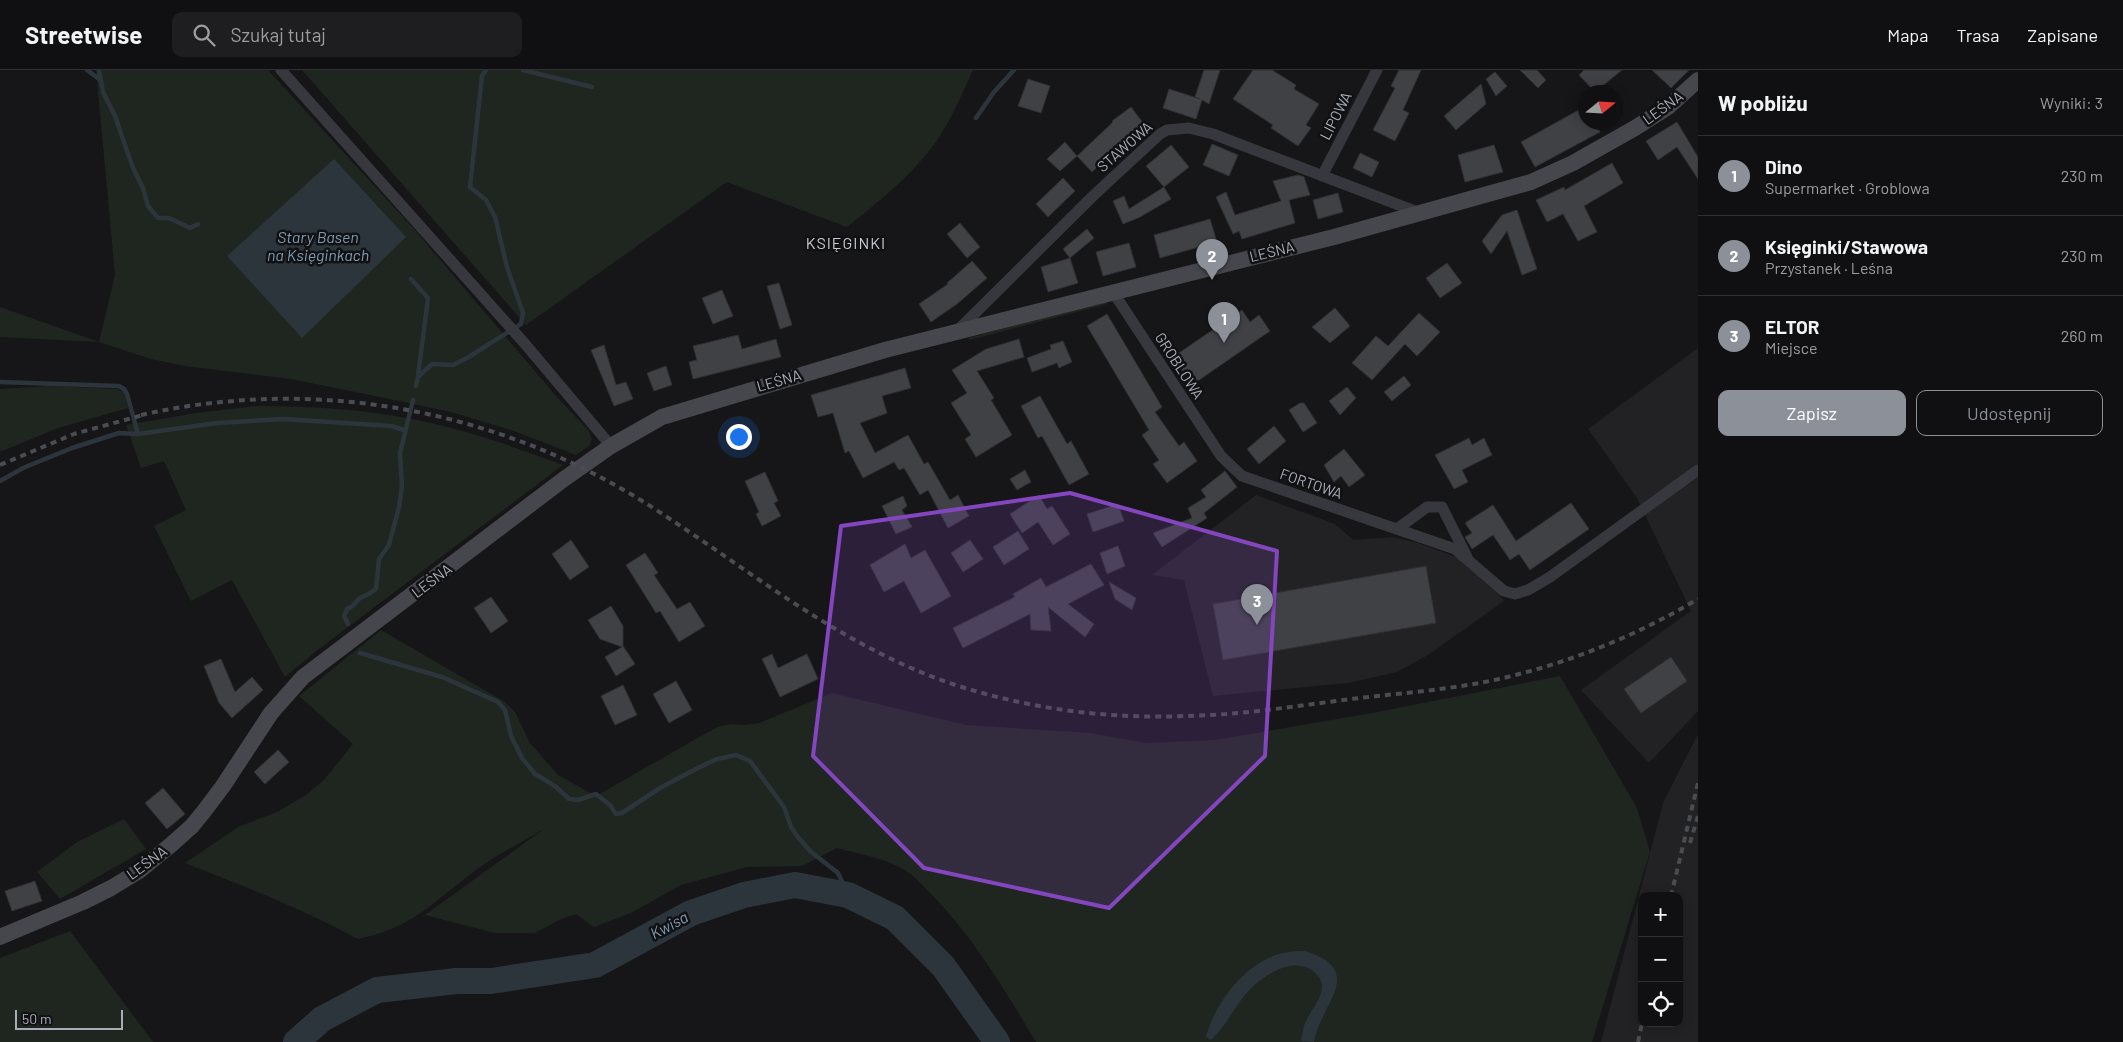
<!DOCTYPE html>
<html lang="pl">
<meta charset="utf-8">
<style>
:root{--surface:#101012;--page:#1e1e20;--text:#f1f3f6;--muted:#9c9d9f;--line:#303032;--accent:#8c9099}
body{margin:0;font-family:Barlow,sans-serif;background:var(--page);color:var(--text)}
.controls{position:absolute;right:15px;bottom:15px;display:grid;overflow:hidden;border-radius:10px;box-shadow:0 2px 12px #0003}
.controls button{width:45px;height:45px;display:grid;place-items:center;padding:0;border:0;border-bottom:1px solid var(--line);background:var(--surface);color:var(--text);font:25px sans-serif}
.compass{position:absolute;left:1578px;top:15px;width:45px;height:45px;border-radius:50%;background:var(--surface);box-shadow:0 2px 12px #0003;rotate:72deg}
.scale{position:absolute;left:15px;bottom:12px;width:108px;box-sizing:border-box;padding-left:5px;border:2px solid #a8adb8;border-top:0;font-size:14px;line-height:18px;white-space:nowrap;color:#a8adb8;-webkit-text-stroke:4px #111113;paint-order:stroke}
.you{position:absolute;left:738px;top:366px;width:18px;height:18px;margin:-12px;border:4px solid #fff;border-radius:50%;background:#1a73e8;box-shadow:0 0 0 8px #1a73e833}
.badge{display:grid;place-items:center;width:32px;height:32px;border-radius:50%;background:var(--accent);color:#fff;font-size:16px;font-weight:700}
.pin{position:absolute;translate:-50% -41px;filter:drop-shadow(0 1px 2px #0008)}
.pin::after{content:'';position:absolute;top:26px;width:18px;height:15px;background:inherit;clip-path:polygon(0 0,100% 0,50% 100%)}
.list{margin:0;padding:0;list-style:none}
h2{display:flex;justify-content:space-between;align-items:center;height:65px;margin:0;padding:0 20px;font-size:21px}
h2 small{font-size:16px;font-weight:400;color:var(--muted)}
.list li{display:grid;grid-template-columns:32px 1fr auto;gap:15px;align-items:center;box-sizing:border-box;height:80px;padding:0 20px;border-top:1px solid var(--line)}
.list b{display:block;font-size:19px;white-space:nowrap}
.list p{margin:0;font-size:16px;white-space:nowrap;color:var(--muted)}
.list em{font-size:16px;font-style:normal;color:var(--muted)}
.actions{display:flex;gap:10px;padding:15px 20px}
.actions a{flex:1;padding:11px 0;border:1px solid var(--accent);border-radius:10px;text-align:center;font-size:18px;color:var(--accent)}
.actions .main{background:var(--accent);color:#fff}
.icon{flex:none;width:28px;height:28px;fill:none;stroke:currentColor;stroke-width:2;stroke-linecap:round;stroke-linejoin:round}
.map{position:relative;flex:none;width:1698px;height:972px;overflow:hidden}
header{display:flex;align-items:center;gap:30px;box-sizing:border-box;height:70px;padding:0 25px;background:var(--surface);border-bottom:1px solid var(--line)}
header strong{font-size:24px}
nav{display:flex;gap:28px;margin-inline-start:auto;font-size:18px}
.search{width:350px;height:45px;background:var(--page);display:flex;align-items:center;gap:12px;box-sizing:border-box;padding:0 18px;border-radius:10px;color:var(--muted);font-size:19px}
main{display:flex}
aside{flex:1;background:var(--surface)}
.map>svg:first-child{display:block}
.built{fill:#222225;fill-rule:evenodd}
.green{fill:#1e261f}
.water{fill:#2c353c}
.lines{fill:none;stroke-linecap:round;stroke-linejoin:round}
.stream{stroke:#2c353c;stroke-width:4.5}
.river{stroke:#2c353c;stroke-width:26}
.building{fill:#404145;stroke:#303034}
.minor{stroke:#37383d;stroke-width:11}
.secondary{stroke:#45474d;stroke-width:16}
.rail{stroke:#4a4c52;stroke-width:4;stroke-dasharray:6 5;stroke-linecap:butt}
.marked{fill:#8446be;fill-opacity:0.2;stroke:#8446be;stroke-width:4;stroke-linejoin:round}
.labels{text-anchor:middle;stroke-width:5;stroke-linejoin:round;paint-order:stroke}
.street-label{font-size:15px;fill:#a8adb8;stroke:#111113}
.water-label{font-size:16px;font-style:italic;fill:#7f9bb3;stroke:#111113}
.neighbourhood-label{font-size:16px;letter-spacing:1px;fill:#c9ccd4;stroke:#111113}
</style>
<header>
<strong>Streetwise</strong>
<div class="search"><svg class="icon" aria-label="search" viewBox="0 0 24 24"><circle cx="10" cy="10" r="6"/><path d="M15 15l6 6"/></svg>Szukaj tutaj</div>
<nav><a>Mapa</a><a>Trasa</a><a>Zapisane</a></nav>
</header>
<main>
<div class="map">
<svg width="1698" height="972" viewBox="0 0 1698 972">
<rect width="100%" height="100%" fill="#161618"/>
<path class="built" d="M1698,278V641L1649,693L1581,620L1691,541L1637,428L1588,359Z
M1256,425L1335,454L1353,470L1393,467L1418,473L1456,487L1491,515L1504,531L1428,585L1397,602L1348,613L1213,626L1184,510L1152,505Z
M1698,664V972H1601L1663,733ZM1642,826H1679V953H1642Z"/>
<path class="green" d="M96,0H268L414,159L556,326L588,360L592,369L589,376L576,385L514,361L451,342L370,325L291,309L185,296L151,289L99,272L0,267V237L99,272L115,205Z
M302,0H973C962,24 951,50 936,72C912,105 879,132 847,157L727,112L526,255Z
M1106,231L1107,234L969,270V268Z
M50,316L117,319L125,322L128,338L58,358L0,382V319Z
M257,336C310,336 364,339 417,350C467,360 515,377 563,395L315,582L285,607L232,510L191,531L154,456L186,440L164,391L141,398L126,355L196,343Z
M381,560L505,632L515,642L530,673L558,705L596,726L717,657L731,654L744,655L759,653L832,623L966,655L1091,663L1145,673L1215,670L1372,643L1560,606L1637,738L1650,782L1592,972H1036C1006,922 975,870 935,828C925,818 915,806 903,799C884,788 859,784 837,778L802,796L747,797L681,815L631,843L594,857L576,844L559,850L535,863H495L425,845L544,759C520,773 494,786 472,803C431,834 412,858 358,869C303,839 244,816 185,793L238,757L277,742L306,725L323,711L353,674L299,626Z
M124,749L146,779L60,829L37,802L77,772Z
M70,861L153,972H0V888Z"/>
<path class="water" d="M334,89L406,167L302,268L227,186Z
M1305,881C1368,901 1320,934 1314,972L1301,971C1302,966 1303,961 1304,956C1308,943 1323,929 1322,915C1321,907 1314,901 1308,898C1296,893 1285,896 1275,901C1237,921 1237,945 1211,970L1206,967C1214,936 1240,900 1271,887C1282,882 1293,881 1305,881Z"/>
<g class="lines">
<path class="stream" d="M87,0L99,9
M99,0L103,22L115,46L133,98L143,118L148,136L158,148H169L190,158L198,154
M523,0L592,17
M976,48L994,22L1014,0
M411,209L428,228L418,306
M0,312L119,316L124,319L127,324L138,364L217,353L283,349L391,356L404,360
M416,316L418,307L432,294L453,295L467,288L521,254L523,243L507,197L495,147L486,130L470,117L482,6L486,0
M0,411L23,398L72,378L119,363L138,364
M348,554L344,546L347,539C354,537 355,532 360,528C366,525 370,524 376,519L379,489L389,475L399,437L402,416L400,383L413,330
M360,583L442,607L498,632L505,640L511,666L522,688L535,704L555,716L569,729L578,730L596,724L610,735L616,744L622,743L660,718L698,698L717,689L736,685L750,691L784,737L791,757L798,767L810,781L838,803L848,825"/>
<path class="river" d="M296,972L322,949L377,920L456,911H491L595,895L691,843L744,825L795,815L848,825L895,848L943,896L997,972"/>
</g>
<path class="building" d="M1204,0H1220L1209,34L1202,30L1196,49L1163,38L1169,19L1200,29L1195,27Z
M1253,0H1272L1296,15L1294,19L1319,34L1306,55L1311,58L1298,76L1271,58L1273,55L1233,29Z
M1399,0H1421L1403,40L1409,43L1395,71L1373,60L1395,18L1391,16Z
M1520,0H1537L1546,10L1538,18Z
M1584,0H1622L1595,22L1579,5Z
M1652,0H1689L1671,18Z
M1495,2L1507,16L1496,26L1486,9Z
M1028,9L1050,16L1041,43L1018,36Z
M1481,14L1486,34L1456,60L1444,46Z
M1586,36V52H1595L1600,62L1535,97L1521,72Z
M1131,37L1144,54L1113,77L1116,79L1092,102L1077,86L1113,52L1112,51Z
M1677,52L1698,87V109L1677,77L1658,90L1646,71Z
M1065,72L1077,86L1060,101L1047,89Z
M1212,74L1238,85L1229,106L1203,95Z
M1171,75L1189,97L1164,117L1146,96Z
M1494,75L1503,102L1465,112L1458,85Z
M1360,83L1379,92L1372,107L1353,98Z
M1612,93L1623,113L1584,136L1597,162L1578,171L1563,144L1547,152L1536,130L1564,117L1565,120Z
M1298,105L1304,107L1310,125L1289,130L1295,153L1242,169L1239,161L1233,164L1216,127L1226,122L1235,145L1281,131L1273,111Z
M1063,108L1075,121L1048,147L1036,134Z
M1164,117L1171,129L1140,147L1123,154L1113,131L1124,126L1129,139Z
M1338,123L1343,142L1318,149L1313,130Z
M1517,140L1537,199L1522,205L1507,161L1491,184L1482,171L1502,145Z
M1210,149L1217,172L1160,188L1154,165Z
M960,153L980,177L967,188L947,164Z
M1087,159L1094,168L1070,188L1063,179Z
M1129,173L1136,197L1103,206L1096,182Z
M1070,188L1078,213L1048,222L1041,197Z
M972,191L987,208L957,234L931,252L919,234L948,214L947,213Z
M1447,193L1462,213L1440,228L1426,208Z
M779,213L792,255L780,259L767,216Z
M722,220L733,246L713,254L702,228Z
M1335,238L1350,256L1330,273L1312,257Z
M1242,240L1250,252L1259,245L1270,261L1192,315L1173,287Z
M1419,243L1440,262L1417,286L1405,274L1372,310L1352,293L1376,266L1388,276Z
M1107,244L1162,337L1155,342L1179,376L1184,372L1197,391L1167,413L1153,394L1159,390L1142,365L1149,360L1087,256Z
M738,265L742,279L776,269L781,287L693,309L689,292L697,290L693,276Z
M1019,269L1024,287L977,301L994,328L991,330L1012,365L976,387L965,369L971,365L951,333L967,323L952,300L986,279Z
M1063,271L1072,292L1059,298L1057,293L1032,302L1027,288L1051,279L1050,275Z
M604,275L616,315L626,312L633,329L614,336L591,280Z
M666,296L672,315L654,321L647,303Z
M905,298L911,318L882,326L887,343L860,353L875,383L908,365L924,394L928,392L950,430L958,425L969,446L948,458L928,420L920,425L904,398L899,400L894,392L863,408L849,381L845,383L833,343L818,347L811,325Z
M1404,306L1411,315L1392,331L1384,322Z
M1347,317L1356,328L1340,345L1329,331Z
M1040,326L1067,374L1071,371L1089,404L1069,415L1042,366L1038,368L1021,336Z
M1300,333H1304L1317,353L1303,362L1289,340Z
M1274,356L1286,371L1259,394L1247,379Z
M1469,368L1472,375L1484,368L1492,385L1462,400L1468,412L1454,419L1435,385Z
M1344,379L1365,405L1349,417L1341,406L1334,412L1324,395Z
M1025,400L1031,412L1017,420L1010,409Z
M1225,401L1237,417L1204,443L1207,448L1162,477L1153,463L1192,448L1188,438L1206,427L1201,420Z
M765,402L778,431L774,433L781,446L762,456L756,444L759,442L745,411Z
M1039,425L1047,439L1052,436L1070,464L1053,475L1038,452L1022,463L1010,444Z
M903,426L907,436L902,440L912,457L896,464L882,436Z
M1571,433L1589,459L1530,500L1519,484L1510,490L1493,465L1472,479L1465,467L1472,463L1465,453L1493,435L1516,471Z
M1118,434L1124,451L1093,462L1087,444Z
M1018,461L1029,479L1004,495L993,477Z
M571,470L589,497L570,510L552,484Z
M970,470L983,489L963,502L951,483Z
M905,474L911,488L925,480L951,526L921,543L904,511L884,522L870,495Z
M1118,476L1125,496L1107,504L1100,483Z
M645,483L658,503L654,505L677,539L690,532L705,556L679,572L660,541L656,543L626,495Z
M1091,494L1104,515L1068,534L1094,554L1085,567L1048,537L1051,561L1031,560L1030,544L963,578L953,558L1015,527L1013,524L1041,508L1046,517Z
M1426,496L1436,553L1223,590L1213,534Z
M1109,512L1136,528L1132,540L1115,529Z
M491,527L508,551L491,563L474,538Z
M611,536L623,556V576L635,594L616,606L605,587L622,577L600,569L588,550Z
M772,584L778,598L807,584L818,609L780,627L762,589Z
M1671,587L1687,611L1641,643L1624,619Z
M221,589L235,622L252,607L263,620L232,648L219,633L204,596Z
M676,611L692,640L669,653L653,624Z
M623,615L637,645L615,655L601,626Z
M278,680L289,692L265,714L254,702Z
M163,718L185,744L167,759L145,733Z
M35,811L42,831L12,841L5,821Z"/>
<g class="lines">
<path class="minor" d="M281,0L526,275L611,376
M1322,106L1377,0
M1113,222L1221,386L1242,406L1455,479L1504,521L1515,524L1528,520L1550,507L1698,400
M956,262L1094,125L1160,64L1167,60L1189,58L1213,64L1420,143
M1397,459L1427,437H1442L1467,487"/>
<path class="secondary" d="M0,867L83,832L111,818L139,801L172,774L192,756L205,740L223,716L271,643L303,607L564,409L611,376L662,347L885,280L1334,167L1531,112L1573,93L1635,58L1668,37L1698,10"/>
<path class="rail" d="M141,345C323,304 510,342 664,445C760,508 853,584 965,618C1037,640 1111,649 1186,646C1241,645 1296,636 1351,629C1400,623 1450,620 1499,609C1569,593 1636,566 1698,529
M0,395L74,364L143,345
M1690,773L1698,746
M1671,826L1698,713
M1638,972L1642,953"/>
</g>
<path class="marked" d="M1070,423L1277,481L1265,686L1109,838L924,798L813,686L841,456Z"/>
<g class="labels">
<g class="street-label">
<text transform="translate(1663 38) rotate(-36)" y="5">LEŚNA</text>
<text transform="translate(1336 46) rotate(-63)" y="5">LIPOWA</text>
<text transform="translate(1125 77) rotate(-41)" y="5">STAWOWA</text>
<text transform="translate(1272 182) rotate(-14)" y="5">LEŚNA</text>
<text transform="translate(1179 296) rotate(57)" y="5">GROBLOWA</text>
<text transform="translate(779 311) rotate(-16)" y="5">LEŚNA</text>
<text transform="translate(1311 414) rotate(19)" y="5">FORTOWA</text>
<text transform="translate(432 511) rotate(-37)" y="5">LEŚNA</text>
<text transform="translate(147 793) rotate(-36)" y="5">LEŚNA</text>
</g>
<g class="water-label">
<text x="318" y="173">Stary Basen<tspan x="318" dy="18">na Księginkach</tspan></text>
<text transform="translate(669 855) rotate(-28)" y="6">Kwisa</text>
</g>
<g class="neighbourhood-label">
<text x="846" y="179">KSIĘGINKI</text>
</g>
</g>
</svg>
<div class="controls">
<button>+</button>
<button>−</button>
<button><svg class="icon" aria-label="locate" viewBox="0 0 24 24"><circle cx="12" cy="12" r="6"/><path d="M12 2v4M12 18v4M2 12h4M18 12h4"/></svg></button>
</div>
<svg class="compass" viewBox="-18 -18 36 36"><path d="M0-13l5 13h-10z" fill="#e53935"/><path d="M0 13l5-13h-10z" fill="#9c9d9f"/></svg>
<div class="scale">50 m</div>
<div class="you"></div>
<div class="pin badge" style="left:1224px;top:273px">1</div>
<div class="pin badge" style="left:1212px;top:210px">2</div>
<div class="pin badge" style="left:1257px;top:555px">3</div>
</div>
<aside>
<h2>W pobliżu<small>Wyniki: 3</small></h2>
<ul class="list">
<li><span class="badge">1</span><div><b>Dino</b><p>Supermarket · Groblowa</p></div><em>230 m</em></li>
<li><span class="badge">2</span><div><b>Księginki/Stawowa</b><p>Przystanek · Leśna</p></div><em>230 m</em></li>
<li><span class="badge">3</span><div><b>ELTOR</b><p>Miejsce</p></div><em>260 m</em></li>
</ul>
<div class="actions"><a class="main">Zapisz</a><a>Udostępnij</a></div>
</aside>
</main>
